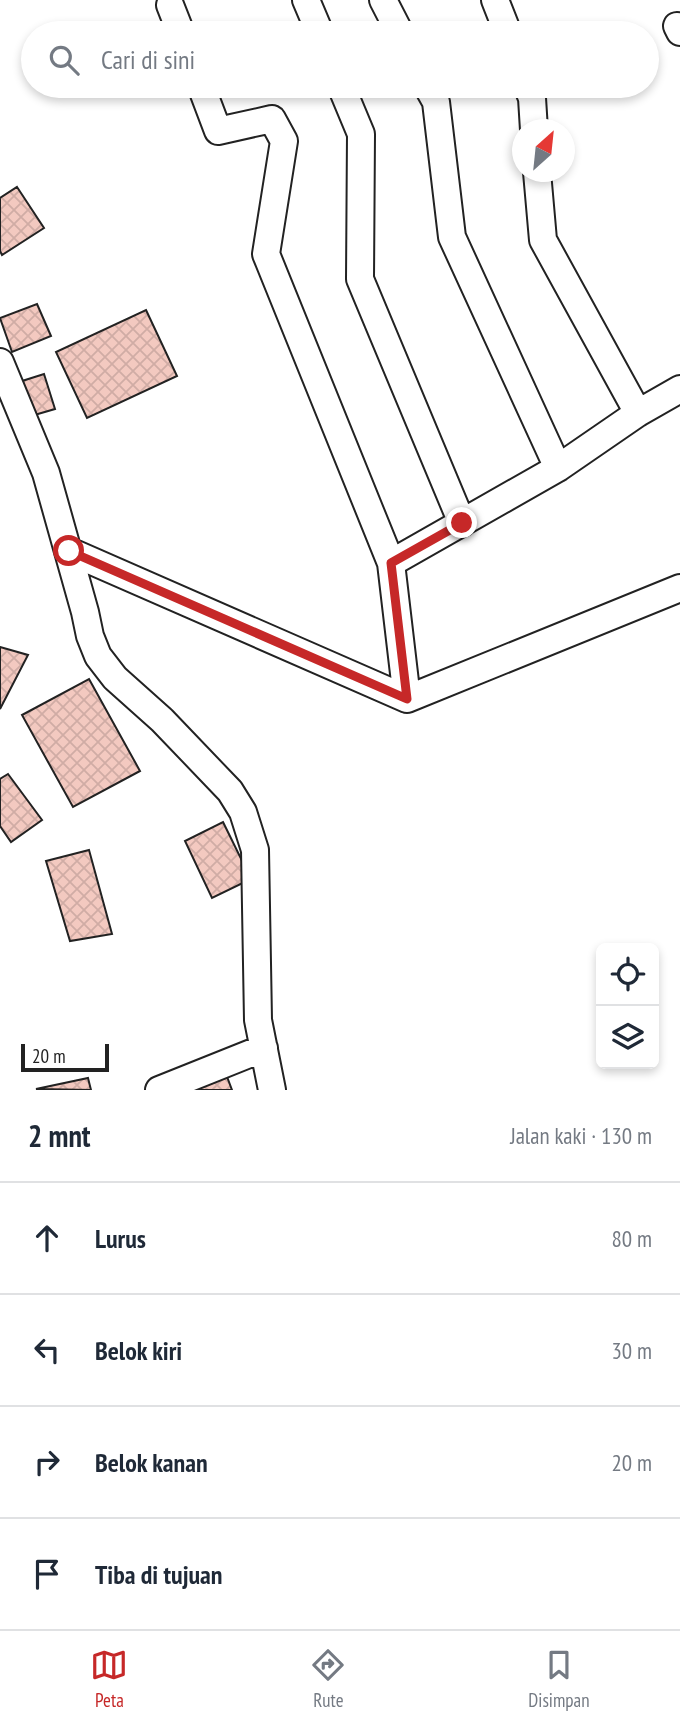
<!DOCTYPE html>
<html lang="id">
<meta charset="utf-8">
<style>
:root{--surface:#fff;--page:#f6f6f7;--text:#1f2937;--muted:#747a83;--line:#e0e1e3;--accent:#c62828}
body{margin:0;font-family:"PT Sans Narrow",sans-serif;background:var(--page);color:var(--text)}
.controls{position:absolute;right:21px;bottom:21px;display:grid;overflow:hidden;border-radius:10px;box-shadow:0 4px 10px #0003}
.controls button{width:63px;height:63px;display:grid;place-items:center;padding:0;border:0;border-bottom:2px solid var(--line);background:var(--surface);color:var(--text);font:35px sans-serif}
.compass{position:absolute;left:512px;top:119px;width:63px;height:63px;border-radius:50%;background:var(--surface);box-shadow:0 4px 10px #0003;rotate:27deg}
.scale{position:absolute;left:21px;bottom:18px;width:88px;box-sizing:border-box;padding-left:7px;border:4px solid #222;border-top:0;font-size:19px;line-height:24px;white-space:nowrap;color:#222;-webkit-text-stroke:5px #fff;paint-order:stroke}
.stop{position:absolute;width:21px;height:21px;margin:-16px;border:5px solid #c62828;border-radius:50%;background:#fff}
.stop.end{background:#c62828;border-color:#fff;box-shadow:0 2px 7px #0008}
.list{margin:0;padding:0;list-style:none}
h2{display:flex;justify-content:space-between;align-items:center;height:91px;margin:0;padding:0 28px;font-size:30px}
h2 small{font-size:23px;font-weight:400;color:var(--muted)}
.list li{display:grid;grid-template-columns:46px 1fr auto;gap:21px;align-items:center;box-sizing:border-box;height:112px;padding:0 28px;border-top:2px solid var(--line)}
.list b{display:block;font-size:26px;white-space:nowrap}
.list em{font-size:23px;font-style:normal;color:var(--muted)}
.icon{flex:none;width:38px;height:38px;fill:none;stroke:currentColor;stroke-width:2;stroke-linecap:round;stroke-linejoin:round}
.map{position:relative;flex:none;width:680px;height:1090px;overflow:hidden}
.search{position:absolute;background:var(--surface);box-shadow:0 4px 10px #0003;left:21px;right:21px;top:21px;height:77px;display:flex;align-items:center;gap:18px;box-sizing:border-box;padding:0 24px;border-radius:38px;color:var(--muted);font-size:26px}
.sheet{height:539px;background:var(--surface)}
nav{display:flex;justify-content:space-around;align-items:center;box-sizing:border-box;height:98px;border-top:2px solid var(--line);background:var(--surface);font-size:19px;color:var(--muted)}
nav a{display:grid;justify-items:center;gap:4px}
nav .on{color:var(--accent)}
.map>svg:first-child{display:block}
.building{fill:url(#building-cross-hatch);stroke:#222;stroke-width:2}
.lines{fill:none;stroke-linecap:round;stroke-linejoin:round}
.minor-casing{stroke:#222;stroke-width:30}
.minor{stroke:#fff;stroke-width:26}
.route{stroke:#c62828;stroke-width:9}
</style>
<div class="map">
<svg width="680" height="1090" viewBox="0 0 680 1090">
<defs>
<pattern id="building-cross-hatch" width="8" height="8" patternUnits="userSpaceOnUse" patternTransform="scale(1.75)"><rect width="8" height="8" fill="#f3c9c0"/><path d="M0 0l8 8M0 8l8-8" fill="none" stroke="#d0aca5"/></pattern>
</defs>
<rect width="100%" height="100%" fill="#fff"/>
<path class="building" d="M17,187L44,228L2,255L0,251V198Z
M37,304L51,336L12,352L0,318Z
M146,310L177,376L87,418L56,352Z
M44,374L55,409L31,416L19,382Z
M0,647L28,655L0,709Z
M89,679L140,771L73,807L22,715Z
M8,774L42,820L11,842L0,826V779Z
M223,822L251,879L212,898L185,841Z
M89,850L112,934L70,941L46,861Z
M226,1074L232,1090H184Z
M88,1078L91,1090L36,1089Z"/>
<g class="lines">
<g class="minor-casing">
<path id="minor" d="M306,0L320,33
M383,0L400,33
M495,0L508,33
M170,5L181,33
M677,26L680,32
M201,86L218,131L272,119L284,141L266,254L391,563
M341,86L361,134L360,279L462,523
M427,86L436,102L452,237L558,468
M527,86L532,98L534,130
M537,172L543,240L638,413
M0,362L46,473L85,612L90,636L98,656L115,678L162,720L230,791L243,812L255,850L258,1020L272,1090
M69,551L407,699L680,588
M407,699L391,563L558,468L638,413L680,389
M159,1090L264,1048"/>
</g>
<use href="#minor" class="minor"/>
</g>
<g class="lines">
<path class="route" d="M69,551L407,699L391,563L462,523"/>
</g>
</svg>
<div class="controls">
<button><svg class="icon" aria-label="locate" viewBox="0 0 24 24"><circle cx="12" cy="12" r="6"/><path d="M12 2v4M12 18v4M2 12h4M18 12h4"/></svg></button>
<button><svg class="icon" aria-label="layers" viewBox="0 0 24 24"><path d="M12 4l9 5-9 5-9-5zM3 14l9 5 9-5"/></svg></button>
</div>
<svg class="compass" viewBox="-18 -18 36 36"><path d="M0-13l5 13h-10z" fill="#e53935"/><path d="M0 13l5-13h-10z" fill="#747a83"/></svg>
<div class="scale">20 m</div>
<div class="stop" style="left:69px;top:551px"></div>
<div class="stop end" style="left:462px;top:523px"></div>
<div class="search"><svg class="icon" aria-label="search" viewBox="0 0 24 24"><circle cx="10" cy="10" r="6"/><path d="M15 15l6 6"/></svg>Cari di sini</div>
</div>
<section class="sheet">
<h2>2 mnt<small>Jalan kaki · 130 m</small></h2>
<ul class="list">
<li><svg class="icon" aria-label="ahead" viewBox="0 0 24 24"><path d="M12 20V5M6 11l6-6 6 6"/></svg><div><b>Lurus</b></div><em>80 m</em></li>
<li><svg class="icon" aria-label="left" viewBox="0 0 24 24"><path d="M17 20v-9H6M10 6l-5 5 5 5"/></svg><div><b>Belok kiri</b></div><em>30 m</em></li>
<li><svg class="icon" aria-label="right" viewBox="0 0 24 24"><path d="M7 20v-9h11M14 6l5 5-5 5"/></svg><div><b>Belok kanan</b></div><em>20 m</em></li>
<li><svg class="icon" aria-label="arrive" viewBox="0 0 24 24"><path d="M6 21V4h12l-3 4 3 4H6"/></svg><div><b>Tiba di tujuan</b></div></li>
</ul>
</section>
<nav>
<a class="on"><svg class="icon" aria-label="map" viewBox="0 0 24 24"><path d="M3 6l6-2 6 2 6-2v14l-6 2-6-2-6 2zM9 4v14M15 6v14"/></svg>Peta</a>
<a><svg class="icon" aria-label="directions" viewBox="0 0 24 24"><path d="M12 3l9 9-9 9-9-9zM9 14v-3h6M13 9l2 2-2 2"/></svg>Rute</a>
<a><svg class="icon" aria-label="saved" viewBox="0 0 24 24"><path d="M7 4h10v16l-5-4-5 4z"/></svg>Disimpan</a>
</nav>
